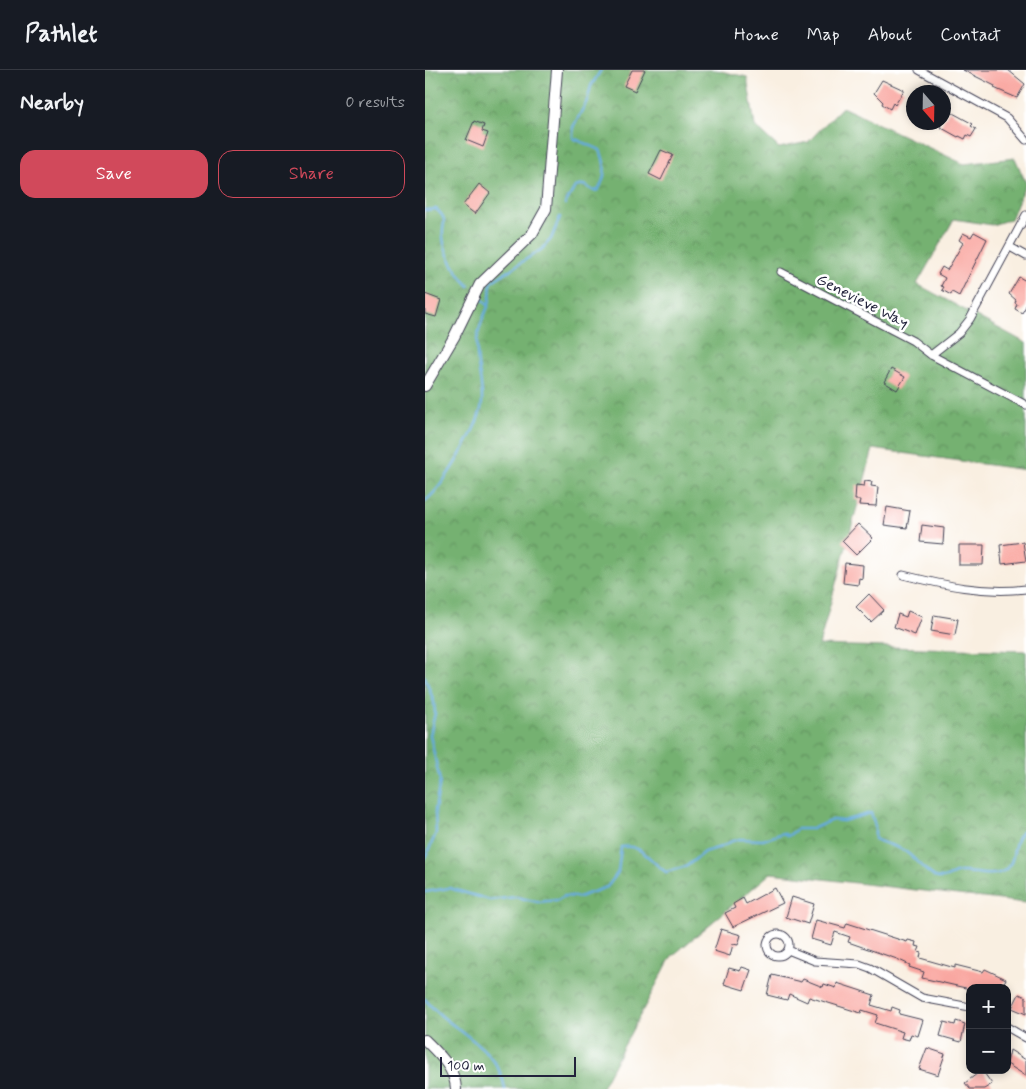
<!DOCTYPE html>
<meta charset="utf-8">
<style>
:root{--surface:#171b24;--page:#242831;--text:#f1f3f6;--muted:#9ea1a6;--line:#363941;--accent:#d1495b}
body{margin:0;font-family:Mynerve,sans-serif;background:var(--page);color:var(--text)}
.controls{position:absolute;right:15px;bottom:15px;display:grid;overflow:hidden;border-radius:10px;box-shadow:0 2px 8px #0003}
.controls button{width:45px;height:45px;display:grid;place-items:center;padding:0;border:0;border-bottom:1px solid var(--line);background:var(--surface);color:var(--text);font:25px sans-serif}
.compass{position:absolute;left:481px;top:15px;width:45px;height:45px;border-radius:50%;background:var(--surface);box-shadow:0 2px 8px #0003;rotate:160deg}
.scale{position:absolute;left:15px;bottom:12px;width:136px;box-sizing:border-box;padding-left:5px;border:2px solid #22223b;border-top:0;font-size:14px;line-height:18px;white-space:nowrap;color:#22223b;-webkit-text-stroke:4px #fff;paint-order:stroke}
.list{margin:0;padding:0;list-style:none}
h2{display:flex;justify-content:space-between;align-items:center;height:65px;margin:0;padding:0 20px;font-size:21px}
h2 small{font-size:16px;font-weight:400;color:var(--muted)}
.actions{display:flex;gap:10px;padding:15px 20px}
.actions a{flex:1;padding:11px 0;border:1px solid var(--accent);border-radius:15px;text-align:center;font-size:18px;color:var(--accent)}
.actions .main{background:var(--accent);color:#fff}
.map{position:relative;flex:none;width:601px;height:1019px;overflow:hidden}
header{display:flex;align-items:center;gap:30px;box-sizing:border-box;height:70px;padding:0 25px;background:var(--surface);border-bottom:1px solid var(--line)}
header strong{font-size:24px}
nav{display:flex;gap:28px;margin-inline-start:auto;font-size:18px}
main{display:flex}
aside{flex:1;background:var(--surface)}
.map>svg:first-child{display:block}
.forest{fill:url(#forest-crowns);stroke:#4c6a56}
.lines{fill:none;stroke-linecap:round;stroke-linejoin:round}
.stream{stroke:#65aadb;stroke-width:2.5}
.building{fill:#f9a7a1}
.street-casing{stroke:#424154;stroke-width:9}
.secondary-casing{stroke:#424154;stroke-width:12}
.street{stroke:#fff;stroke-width:7}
.secondary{stroke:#fff;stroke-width:10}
.labels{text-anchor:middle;stroke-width:5;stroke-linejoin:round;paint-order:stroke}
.street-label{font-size:16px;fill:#22223b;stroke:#fff}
</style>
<header>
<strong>Pathlet</strong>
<nav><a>Home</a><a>Map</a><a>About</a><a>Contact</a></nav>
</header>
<main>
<aside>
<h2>Nearby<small>0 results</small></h2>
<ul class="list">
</ul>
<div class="actions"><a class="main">Save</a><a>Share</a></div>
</aside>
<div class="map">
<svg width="601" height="1019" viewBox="0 0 601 1019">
<defs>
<pattern id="forest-crowns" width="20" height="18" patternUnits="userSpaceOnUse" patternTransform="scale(1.25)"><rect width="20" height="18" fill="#75b171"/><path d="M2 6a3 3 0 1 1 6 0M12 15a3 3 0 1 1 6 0" fill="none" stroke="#60905e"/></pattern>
</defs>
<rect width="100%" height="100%" fill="#fff"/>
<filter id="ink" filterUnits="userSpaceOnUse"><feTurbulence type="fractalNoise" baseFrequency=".02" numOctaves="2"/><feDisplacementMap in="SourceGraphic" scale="10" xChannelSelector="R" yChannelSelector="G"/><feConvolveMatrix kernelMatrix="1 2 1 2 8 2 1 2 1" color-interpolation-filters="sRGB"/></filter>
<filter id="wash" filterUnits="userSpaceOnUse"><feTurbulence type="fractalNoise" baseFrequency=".0096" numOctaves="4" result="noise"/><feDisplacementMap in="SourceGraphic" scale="20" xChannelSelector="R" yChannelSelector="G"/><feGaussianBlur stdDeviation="1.12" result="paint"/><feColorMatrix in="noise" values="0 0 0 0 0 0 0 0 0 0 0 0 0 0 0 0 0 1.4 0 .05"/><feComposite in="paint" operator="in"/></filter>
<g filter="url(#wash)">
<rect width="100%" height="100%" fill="#f9efe1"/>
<path class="forest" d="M0,0H291L322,7L330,56L354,78L383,72L417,37L539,94L590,88L601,113L586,149L567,155L529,149L492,214L601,273V400L448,379L394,575L601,581V833L346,803L246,887L176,1019H0Z"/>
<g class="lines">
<path class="stream" d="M140,134L150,117L159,115L169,121L173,120C182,107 181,94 175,80L148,68V57L162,31L166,16L176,0
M0,140L11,139C25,151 16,153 18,167C19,183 33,205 44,216
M57,229L63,235
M0,431C18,418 56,354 57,332C58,312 50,292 52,271C53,257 59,247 64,234C66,227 65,219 66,212L117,179L126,169L135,147
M0,607L9,632L10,643L5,665L15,711L10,740L11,763L0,789
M0,822L24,818L65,830L91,827L113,832L133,830L139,826L154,827L182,817L189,808L193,802L196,777C217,773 225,792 241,802L262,796L279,782L296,777L307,771L315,769L338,770L358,763L363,766L372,759H387L407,750L418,751L446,743L450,756V769C459,774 469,775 478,780C489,786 501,803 510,807C521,811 525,803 535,802C549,801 567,809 580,800C594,789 583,773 601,758
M0,929C25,962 73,973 80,1019"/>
</g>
<g id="blocks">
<path class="building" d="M207,0H220L210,21L199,16Z
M538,0H583L600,14L592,28L569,18L570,16Z
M457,10L479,20L470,35L468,33L465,39L457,34L458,32L449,23Z
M524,41L548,54L546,56L551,59L546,67L542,65L540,69L534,66L533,67L515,57Z
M49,51L59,55L57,61L63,63L58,77L41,70Z
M236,80L248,85L236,110L224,104Z
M54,114L65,123L50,144L38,135Z
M549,162L562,169L534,226L527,222L526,225L517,220L519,217L516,216L520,208L513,204L517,197L522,200L527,192L538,173L534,170L538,163L546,167Z
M594,207L601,211V236L597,243L590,239L592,234L590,233L591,230L584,224Z
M0,224L16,230L11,247L0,244Z
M466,299L480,307L472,320L459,312Z
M440,411L447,412L446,416L453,417L451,436L434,435L435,430H430L431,415L439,416Z
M462,437L485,441L482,458L459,455Z
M433,454L448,468L431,485L417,471Z
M497,455L519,458L518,474L495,472Z
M598,472L601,491L577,494L575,475Z
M534,475H559L558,495H534Z
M420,493L438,495L437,509L434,508L433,515L418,513Z
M444,524L459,540L446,552L431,537Z
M483,541L497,547L490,565L469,557L473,544L481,547Z
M509,545L533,549L530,565L506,561Z
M350,818L358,833L308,857L300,843L310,838L308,834L318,828L321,834Z
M367,827L389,834L383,854L361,847Z
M391,850L420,858L422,853L482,872L483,870L491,872L490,876L495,877L493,882L496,883L495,888L530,898V895L558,902L560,899L581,909L576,918L545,919L497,908L499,902L484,897L485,895L472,889L423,872L425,867L410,862L406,875L386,869Z
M296,859L316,865L313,875L308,874L305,886L289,881Z
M317,897L326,900L319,920L299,914L304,898L315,901Z
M347,905L376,912L378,909L398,917L399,914L411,918L412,913L449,925L446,935L466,941L467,937L475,940L474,944L498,950L493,966L486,964L484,970L476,968L478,962L450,953L453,945L437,940L436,943L384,927L382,932L364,924L362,930L342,925Z
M594,924L601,927V944L587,938Z
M531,951L540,954L536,972L515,966L519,952L530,955Z
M502,978L520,984L513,1005L494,999Z
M585,980L601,990V1006L582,994Z
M557,1000L567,1014L559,1019H545L540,1013Z"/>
</g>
</g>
<g filter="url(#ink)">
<use href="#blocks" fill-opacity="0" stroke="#424154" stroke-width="1"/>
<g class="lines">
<g class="street-casing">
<path id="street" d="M494,0L582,48L601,70
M585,177L601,186
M356,202L488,271L506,285L601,335
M506,285L534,263L545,249L601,145
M478,505C519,515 558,524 601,519
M342 875a11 11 0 1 1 22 0a11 11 0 1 1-22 0Z
M363,880L390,891L434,894L445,898L497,928L545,937
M582,957L601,968"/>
</g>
<g class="secondary-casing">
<path id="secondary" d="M0,316L29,267L55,214L107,164L121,139L132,0
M0,970C14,984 30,998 31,1019"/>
</g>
<use href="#street" class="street"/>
<use href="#secondary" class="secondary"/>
</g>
</g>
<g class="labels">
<g class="street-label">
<text transform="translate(438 230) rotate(27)" y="6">Genevieve Way</text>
</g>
</g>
</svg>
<div class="controls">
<button>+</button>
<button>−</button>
</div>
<svg class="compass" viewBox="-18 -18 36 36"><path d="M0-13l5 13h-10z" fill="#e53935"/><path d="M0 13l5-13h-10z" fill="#9ea1a6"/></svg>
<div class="scale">100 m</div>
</div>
</main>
